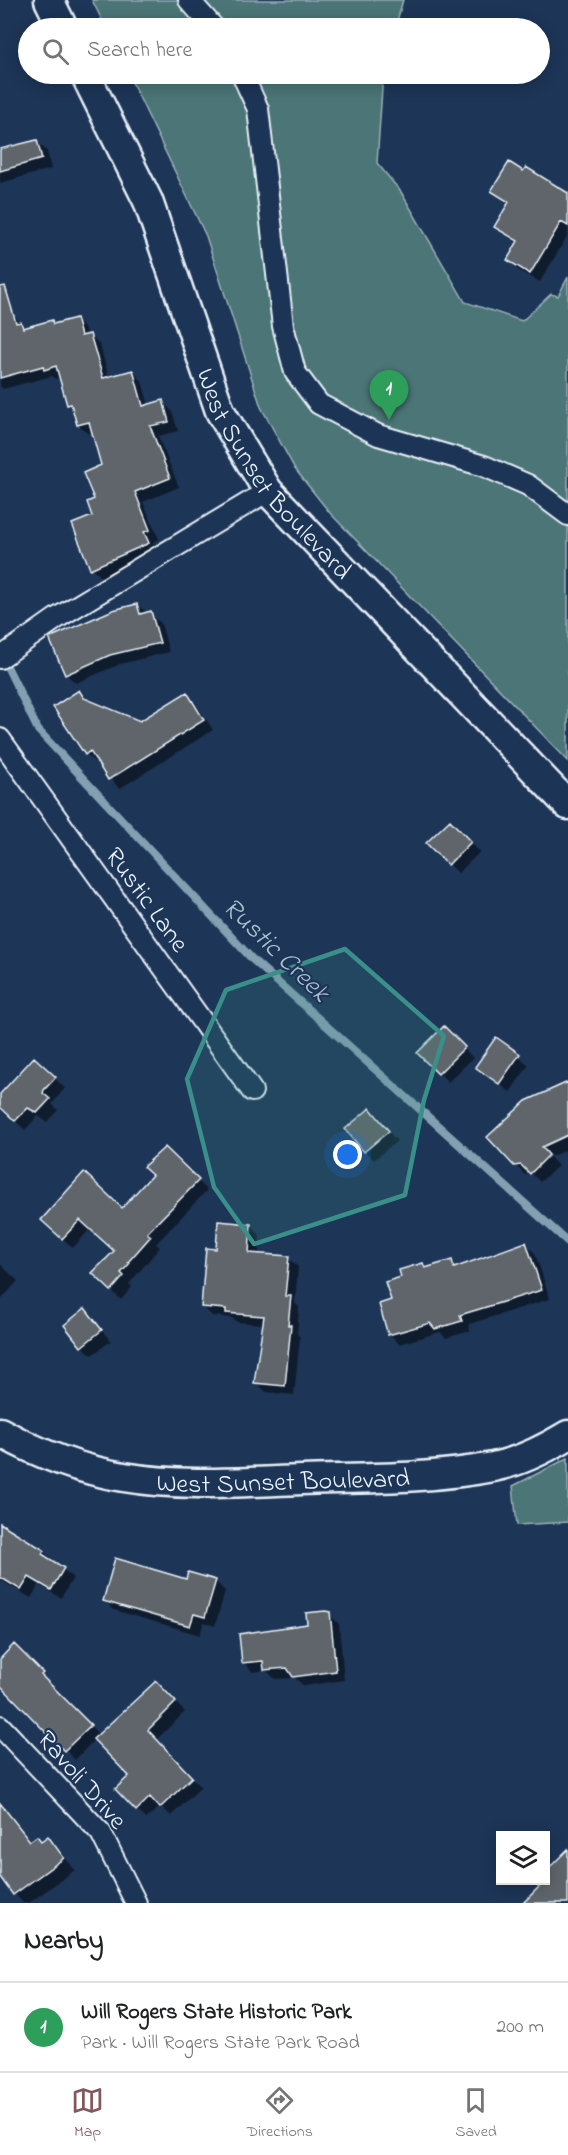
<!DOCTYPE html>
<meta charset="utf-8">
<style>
:root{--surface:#fff;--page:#f6f6f6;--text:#202124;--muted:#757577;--line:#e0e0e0;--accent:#84575d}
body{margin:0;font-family:"Indie Flower",sans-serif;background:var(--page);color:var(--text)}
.controls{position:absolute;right:18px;bottom:18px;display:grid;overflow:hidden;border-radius:0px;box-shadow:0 3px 15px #0003}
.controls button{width:54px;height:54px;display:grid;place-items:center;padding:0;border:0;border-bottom:2px solid var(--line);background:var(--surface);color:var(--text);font:30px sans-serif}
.you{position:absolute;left:348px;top:1155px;width:21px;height:21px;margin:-15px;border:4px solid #fff;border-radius:50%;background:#1a73e8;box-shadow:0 0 0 9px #1a73e833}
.badge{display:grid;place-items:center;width:39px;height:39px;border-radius:50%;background:var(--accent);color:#fff;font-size:20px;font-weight:700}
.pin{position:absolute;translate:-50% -50px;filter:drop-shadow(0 2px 3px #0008)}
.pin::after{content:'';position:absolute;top:32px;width:21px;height:18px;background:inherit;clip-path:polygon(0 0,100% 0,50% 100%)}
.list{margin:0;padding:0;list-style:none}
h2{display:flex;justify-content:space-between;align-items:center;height:78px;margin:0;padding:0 24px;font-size:26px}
h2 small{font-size:20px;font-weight:400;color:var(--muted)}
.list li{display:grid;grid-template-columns:39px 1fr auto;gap:18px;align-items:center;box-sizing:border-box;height:90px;padding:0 24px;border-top:2px solid var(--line)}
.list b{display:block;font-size:22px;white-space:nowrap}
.list p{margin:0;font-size:20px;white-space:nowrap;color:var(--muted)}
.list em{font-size:20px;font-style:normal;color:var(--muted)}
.icon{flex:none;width:33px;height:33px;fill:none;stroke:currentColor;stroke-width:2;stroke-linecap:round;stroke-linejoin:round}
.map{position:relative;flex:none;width:568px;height:1903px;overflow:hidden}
.search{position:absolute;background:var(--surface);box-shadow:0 3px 15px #0003;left:18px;right:18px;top:18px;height:66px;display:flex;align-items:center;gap:15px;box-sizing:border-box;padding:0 21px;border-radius:33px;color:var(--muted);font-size:22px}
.sheet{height:168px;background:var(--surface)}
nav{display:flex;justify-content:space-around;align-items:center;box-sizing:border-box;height:84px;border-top:2px solid var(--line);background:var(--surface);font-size:16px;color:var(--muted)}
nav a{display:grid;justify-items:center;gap:3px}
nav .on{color:var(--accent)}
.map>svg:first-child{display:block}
.green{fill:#4c7477;stroke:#9ab2b8;stroke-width:1.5}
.shadow{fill:#0007}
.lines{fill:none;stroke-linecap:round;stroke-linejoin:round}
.stream{stroke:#82a0b1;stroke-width:8}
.building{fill:#5e656a;stroke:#e8f1f8;stroke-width:1.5}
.minor-casing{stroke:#e8f1f8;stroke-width:24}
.secondary-casing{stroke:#e8f1f8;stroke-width:33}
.minor{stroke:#1d3557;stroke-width:20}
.secondary{stroke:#1d3557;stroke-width:28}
.marked{fill:#3a8f8a;fill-opacity:0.2;stroke:#3a8f8a;stroke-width:4.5;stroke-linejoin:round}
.labels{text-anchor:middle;stroke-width:4.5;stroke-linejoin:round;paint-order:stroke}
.street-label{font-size:26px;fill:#e8f1f8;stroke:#1d3557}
.water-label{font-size:27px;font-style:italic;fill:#acc2cf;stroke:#1d3557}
</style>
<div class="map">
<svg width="568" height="1903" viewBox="0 0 568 1903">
<rect width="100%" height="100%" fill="#1d3557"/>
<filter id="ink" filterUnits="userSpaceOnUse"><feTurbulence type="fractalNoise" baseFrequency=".0167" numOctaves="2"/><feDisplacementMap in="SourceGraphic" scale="12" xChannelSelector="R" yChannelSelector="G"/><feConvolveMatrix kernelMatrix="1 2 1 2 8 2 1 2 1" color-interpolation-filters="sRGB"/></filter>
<g filter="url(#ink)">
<path class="green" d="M92,0H403L395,28H106Z
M128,74H383L377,163L401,192L465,302L522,321L551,294L558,296L568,277V761L330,513L295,469L261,407L206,236Z
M568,1458V1522L517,1525L513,1486Z"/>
<path class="shadow" d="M37,142L47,151L51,169L0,183V151Z
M493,191L568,195V235L540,282L518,270L509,260L518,244L496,226L509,204Z
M12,313L26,328L52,321L56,325L76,320L85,329L87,336L90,335L100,345L109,378L133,371L142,381L149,406L162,402L172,411L178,431L158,436L179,487L143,502L159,539L153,542L157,552L101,577L92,568L96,500L103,466L93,432L88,434L78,424L74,410L68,405L61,377L55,379L52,376L3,389L0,386V318Z
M137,605L161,623L169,652L120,664L76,683L66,674Z
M79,692L88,702L140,723L187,694L196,704L213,730L119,789L99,762L96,763L86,754Z
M450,822L480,852L458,873L428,843Z
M444,1028L473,1058L448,1082L419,1053Z
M497,1039L529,1065L510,1092L477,1067Z
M34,1059L65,1088L52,1104L58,1110L47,1122L38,1116L25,1130L0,1106V1096Z
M568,1084V1149L550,1157L558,1166L540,1182L532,1174L525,1175L515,1165Z
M379,1120L397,1141L374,1160L365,1151Z
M165,1149L207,1190L156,1244L160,1247L129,1284L132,1287L121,1300L94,1273L115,1251L91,1228L73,1248L43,1220L122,1210L154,1176Z
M251,1225L260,1235L259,1255L288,1258L298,1267L295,1303L299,1307L297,1334L300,1337L294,1395L266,1392L256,1382L264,1324L237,1322L232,1318L212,1316L202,1306L217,1251Z
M525,1244L535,1253L550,1299L469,1324L470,1331L446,1338L440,1332L399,1344L390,1334L393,1301L403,1278L423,1264L428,1269L451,1262L458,1268Z
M0,1264L18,1281L0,1301Z
M84,1310L111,1341L92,1355L82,1346Z
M0,1525L43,1551L73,1578L61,1598L39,1585L31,1598L0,1580Z
M187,1581H215L225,1591L215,1626L204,1622L200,1635L114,1610L105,1601Z
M329,1614L339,1624L344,1680L304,1686L295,1678L275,1679L266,1670L253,1672L243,1662Z
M15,1646L99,1735L156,1683L185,1712L156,1740L201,1787L171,1816L161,1806L146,1819L117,1789L131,1776L95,1739L75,1760L0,1683V1663Z
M0,1811L32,1842H41L48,1838L75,1870L29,1903H23L0,1877Z"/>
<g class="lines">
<path class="stream" d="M3,658L38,730L253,960L568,1242"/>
</g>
<path class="building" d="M37,140L42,159L0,171V149Z
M509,162L523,171L526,167L568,193V226L561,222L530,274L507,260L518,241L494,227L509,202L491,191Z
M5,286L16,323L21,322L23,328L52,320L53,324L76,318L81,336L90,334L103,378L133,370L143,406L163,400L169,422L150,426L170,478L135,492L150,530L144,532L149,543L90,569L72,524L92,516L87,502L94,499L83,473L101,465L89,422L77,425L71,404L67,405L56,366L44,370L43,366L0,378V287Z
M137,604L140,614L151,611L160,643L110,655L65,675L49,638L113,610Z
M79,690L84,698L140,721L187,692L204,720L108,780L90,751L85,755L53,707Z
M450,820L471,842L448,865L426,843Z
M444,1026L465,1047L438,1074L417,1053Z
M496,1037L520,1054L499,1084L475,1067Z
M34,1057L56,1077L44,1090L43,1093L50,1099L37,1113L28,1108L15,1121L0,1107V1094Z
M568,1082V1135L542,1147L549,1155L530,1174L521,1165L514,1166L487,1137L526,1101Z
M370,1108L389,1131L364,1152L345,1129Z
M165,1147L199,1180L147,1233L151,1236L128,1262L130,1263L121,1273L124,1276L111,1291L92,1273L114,1251L80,1220L62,1239L41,1220L84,1172L122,1208L152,1175L143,1167Z
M218,1221L251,1224L249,1253L289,1256L285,1296H291L288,1325H291L285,1386L254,1383L264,1316L226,1313V1309L201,1307L206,1248L216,1249Z
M526,1242L542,1290L460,1315L462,1321L435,1329L430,1323L388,1335L379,1304L391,1300L385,1282L401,1277L399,1270L423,1263L425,1268L452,1260L454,1268Z
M85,1308L102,1330L81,1347L64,1325Z
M0,1523L44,1550L42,1554L64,1568L51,1590L29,1577L21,1590L0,1577Z
M115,1558L186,1579L188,1572L216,1580L205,1617L194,1614L190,1626L103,1601Z
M325,1611L330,1612L336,1671L293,1677L287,1668L264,1670L263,1661L242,1663L239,1634L307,1624L306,1613Z
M14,1644L43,1673L41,1675L91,1725L64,1751L0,1685V1659Z
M156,1681L176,1702L148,1730L192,1777L160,1808L150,1797L136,1811L115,1789L129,1776L93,1739Z
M0,1803L30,1841L37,1836L41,1841L48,1836L64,1858L13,1895L0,1877Z
M568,1849V1903H523L539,1887L534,1882L546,1881V1871Z"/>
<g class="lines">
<g class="minor-casing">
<path id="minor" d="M189,0L214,28
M242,74L258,109L283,326L295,372L319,404L378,435L484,466L528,485L568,515
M0,658L57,618L268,491
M0,739L252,1091
M0,1726L101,1833L136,1903"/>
</g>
<g class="secondary-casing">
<g id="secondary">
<path d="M49,0L63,28"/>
<path id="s1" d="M85,74L148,201L220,411L268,491L568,805"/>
<path id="s2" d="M0,1432C37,1453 81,1470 124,1477C183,1487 242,1482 302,1480C365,1478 430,1479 493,1467C519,1462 545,1449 568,1435"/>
</g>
</g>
<use href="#minor" class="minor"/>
<use href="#secondary" class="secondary"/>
</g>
</g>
<path class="marked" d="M345,949L444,1036L424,1100L405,1195L254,1244L214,1187L187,1079L226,990Z"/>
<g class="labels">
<g class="street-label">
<text dy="9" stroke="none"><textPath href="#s1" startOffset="446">West Sunset Boulevard</textPath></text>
<text transform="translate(148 899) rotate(54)" y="9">Rustic Lane</text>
<text dy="9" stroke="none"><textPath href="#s2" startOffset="292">West Sunset Boulevard</textPath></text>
<text transform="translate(83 1779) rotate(49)" y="9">Ravoli Drive</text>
</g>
<g class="water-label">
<text transform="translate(277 949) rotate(44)" y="9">Rustic Creek</text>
</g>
</g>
</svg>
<div class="controls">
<button><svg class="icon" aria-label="layers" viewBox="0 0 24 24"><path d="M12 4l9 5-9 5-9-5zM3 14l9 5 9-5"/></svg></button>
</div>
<div class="you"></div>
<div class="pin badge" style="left:389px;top:420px;background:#2e9e5b">1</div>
<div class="search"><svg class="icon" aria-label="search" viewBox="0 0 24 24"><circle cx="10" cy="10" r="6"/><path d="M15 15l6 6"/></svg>Search here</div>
</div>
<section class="sheet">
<h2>Nearby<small></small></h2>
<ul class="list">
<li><span class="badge" style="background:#2e9e5b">1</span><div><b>Will Rogers State Historic Park</b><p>Park · Will Rogers State Park Road</p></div><em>200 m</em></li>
</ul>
</section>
<nav>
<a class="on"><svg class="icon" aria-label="map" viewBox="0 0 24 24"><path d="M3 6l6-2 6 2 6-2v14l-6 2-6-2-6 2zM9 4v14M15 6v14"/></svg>Map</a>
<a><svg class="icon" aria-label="directions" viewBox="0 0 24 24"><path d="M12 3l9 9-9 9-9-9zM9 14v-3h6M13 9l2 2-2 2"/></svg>Directions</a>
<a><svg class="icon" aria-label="saved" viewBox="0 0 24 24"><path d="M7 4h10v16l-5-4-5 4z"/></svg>Saved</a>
</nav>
